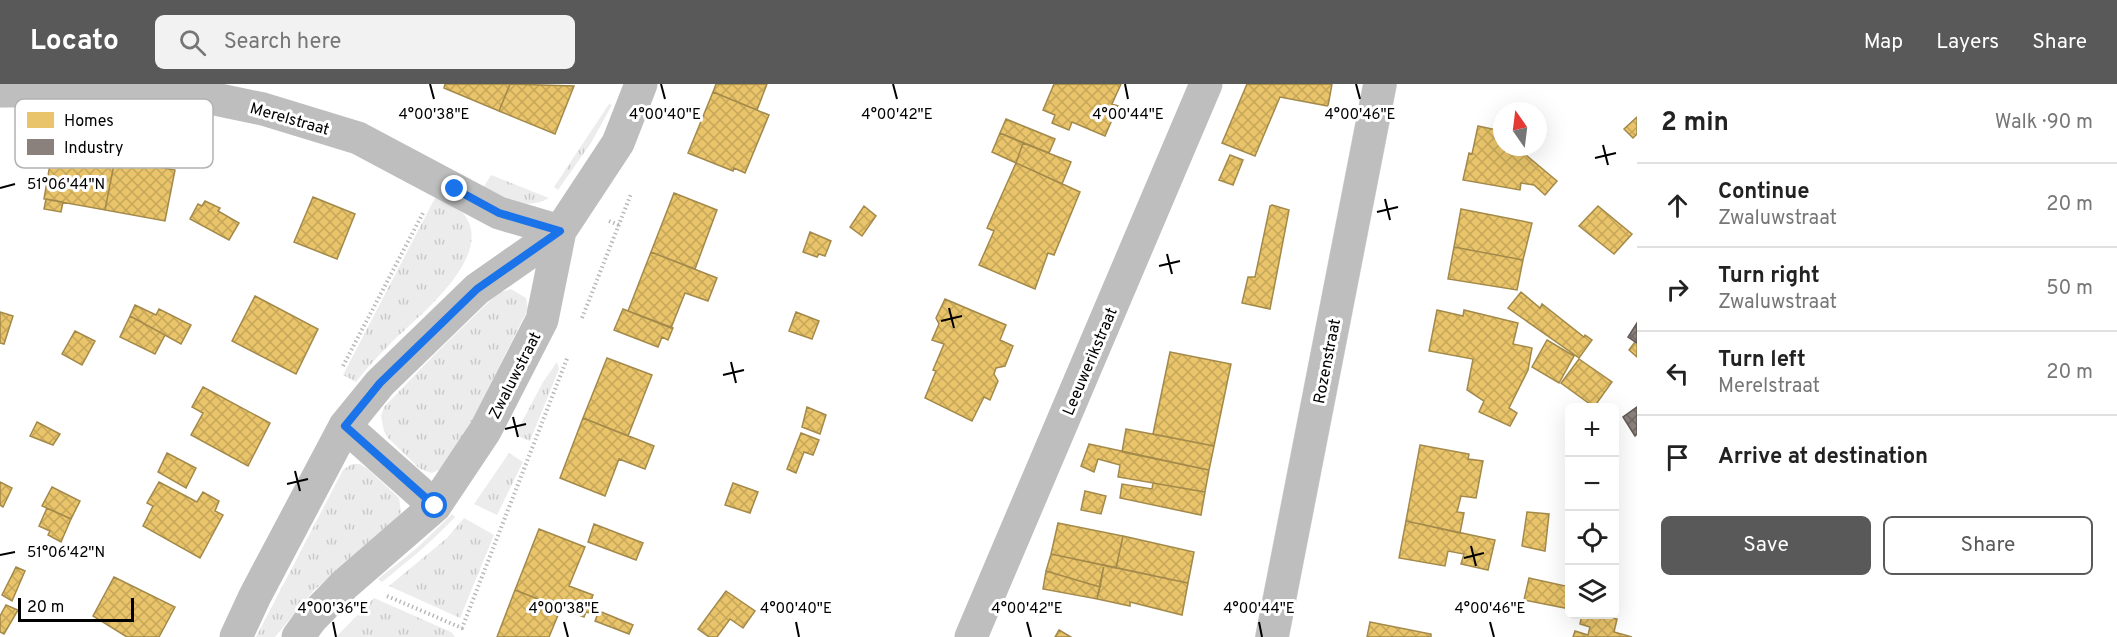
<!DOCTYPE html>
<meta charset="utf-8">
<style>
:root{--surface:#fff;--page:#f2f2f2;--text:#222;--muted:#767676;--line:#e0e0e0;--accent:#595959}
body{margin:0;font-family:Overpass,sans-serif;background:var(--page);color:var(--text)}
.controls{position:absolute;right:18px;bottom:18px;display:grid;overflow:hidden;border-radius:9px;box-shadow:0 6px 24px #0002}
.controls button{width:54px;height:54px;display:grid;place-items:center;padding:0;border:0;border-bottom:2px solid var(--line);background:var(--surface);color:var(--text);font:30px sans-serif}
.compass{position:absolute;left:1493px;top:18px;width:54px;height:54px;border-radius:50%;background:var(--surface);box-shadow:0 6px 24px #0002;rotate:346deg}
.scale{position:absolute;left:18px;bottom:15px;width:116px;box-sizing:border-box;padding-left:6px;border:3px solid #000;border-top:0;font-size:16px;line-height:21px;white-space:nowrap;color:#000;-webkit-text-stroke:4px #fff;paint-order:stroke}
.stop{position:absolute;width:18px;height:18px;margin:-14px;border:4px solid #1a73e8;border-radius:50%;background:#fff}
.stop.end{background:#1a73e8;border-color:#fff;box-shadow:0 2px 6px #0008}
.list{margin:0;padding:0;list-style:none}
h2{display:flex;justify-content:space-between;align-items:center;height:78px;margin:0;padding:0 24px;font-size:26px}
h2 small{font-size:20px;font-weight:400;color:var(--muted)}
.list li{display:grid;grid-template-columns:39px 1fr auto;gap:18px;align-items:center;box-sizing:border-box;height:84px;padding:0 24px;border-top:2px solid var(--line)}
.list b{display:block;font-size:22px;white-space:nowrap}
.list p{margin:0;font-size:20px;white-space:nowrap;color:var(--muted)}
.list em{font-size:20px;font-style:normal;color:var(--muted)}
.actions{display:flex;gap:12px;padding:18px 24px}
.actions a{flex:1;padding:14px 0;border:2px solid var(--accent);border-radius:9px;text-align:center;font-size:21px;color:var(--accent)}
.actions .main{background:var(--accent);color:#fff}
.icon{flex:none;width:33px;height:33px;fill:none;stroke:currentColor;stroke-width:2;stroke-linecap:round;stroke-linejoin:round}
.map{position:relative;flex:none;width:1637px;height:553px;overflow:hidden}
header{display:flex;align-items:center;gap:36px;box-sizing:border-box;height:84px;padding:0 30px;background:var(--accent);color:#fff}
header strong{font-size:28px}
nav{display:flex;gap:33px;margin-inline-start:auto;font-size:21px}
.search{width:420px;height:54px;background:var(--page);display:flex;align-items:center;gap:15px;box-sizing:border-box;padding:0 21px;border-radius:9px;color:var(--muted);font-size:22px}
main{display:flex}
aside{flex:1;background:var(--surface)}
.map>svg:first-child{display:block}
.grass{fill:url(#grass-tufts)}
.homes{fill:url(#homes-cross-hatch);stroke:#a3894a;stroke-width:1.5}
.industry{fill:url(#industry-cross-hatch);stroke:#615a57;stroke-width:1.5}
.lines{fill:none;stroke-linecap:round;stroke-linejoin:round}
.major-casing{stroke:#dbdbdb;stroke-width:34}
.path{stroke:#b9b9b9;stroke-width:4;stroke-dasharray:1.5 3;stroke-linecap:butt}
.minor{stroke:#bebebe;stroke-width:33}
.major{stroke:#bebebe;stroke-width:33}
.route{stroke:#1a73e8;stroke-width:8}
.ticks{fill:none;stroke:#000;stroke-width:2}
.labels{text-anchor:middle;stroke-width:6;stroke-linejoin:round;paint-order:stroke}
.street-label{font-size:16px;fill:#000;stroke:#fff}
.key{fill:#fff;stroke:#b2b2b2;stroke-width:1.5}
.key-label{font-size:16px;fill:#000}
.ticks-label{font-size:15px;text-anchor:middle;fill:#000;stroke:#fff;stroke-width:6;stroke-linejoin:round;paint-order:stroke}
</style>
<header>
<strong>Locato</strong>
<div class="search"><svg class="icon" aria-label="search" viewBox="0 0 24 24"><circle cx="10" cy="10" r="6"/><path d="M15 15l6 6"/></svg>Search here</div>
<nav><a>Map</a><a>Layers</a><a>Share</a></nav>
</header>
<main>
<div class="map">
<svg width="1637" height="553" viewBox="0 0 1637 553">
<defs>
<pattern id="grass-tufts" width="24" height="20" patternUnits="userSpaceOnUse" patternTransform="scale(1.5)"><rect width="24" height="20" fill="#ececec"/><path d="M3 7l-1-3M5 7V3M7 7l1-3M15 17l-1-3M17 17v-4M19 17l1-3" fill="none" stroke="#c9c9c9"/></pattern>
<pattern id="homes-cross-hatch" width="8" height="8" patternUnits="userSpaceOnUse" patternTransform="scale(1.5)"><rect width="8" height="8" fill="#e9c46a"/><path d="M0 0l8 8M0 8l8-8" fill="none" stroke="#c6a75a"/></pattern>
<pattern id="industry-cross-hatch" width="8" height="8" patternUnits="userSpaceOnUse" patternTransform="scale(1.5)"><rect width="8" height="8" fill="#8a817c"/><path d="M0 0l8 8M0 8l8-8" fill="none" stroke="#6e6763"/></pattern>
</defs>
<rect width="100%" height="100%" fill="#fff"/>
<path class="grass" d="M609,20L612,21L591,59L558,106L554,103Z
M491,91L549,114C526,127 504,116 483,104Z
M436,112C445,118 461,124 466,133C493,175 416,234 390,260C378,272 367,284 356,298L343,291Z
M511,205L526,214L528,225L465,351L443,384L432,389L420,385L388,354L384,347L381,332L384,323L438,267L498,209Z
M557,278L559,285L530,357L515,351L543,298Z
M509,369L523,378L497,431L474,420Z
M352,380H360L368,385L399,414L401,428L397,435L314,506L275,553H256L343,386Z
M452,430L455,433C433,457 408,477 382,498L378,495L417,464Z
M464,434L494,451L460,534L389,502L447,454Z
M374,514L451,548L455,553H336Z"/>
<path class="homes" d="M445,0H510L499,27L444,4Z
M510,0L574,2L555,50L499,27Z
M716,0H767L757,26L713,8Z
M1054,0H1121L1112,20L1118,22L1105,52L1072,38L1069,46L1052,39L1055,31L1043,26Z
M1247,0H1332L1328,22L1280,13L1255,72L1222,59Z
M713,8L769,31L745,89L734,84L733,87L688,69Z
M1637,33V50L1633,54L1624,45Z
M1006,35L1055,55L1049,69L1000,49Z
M1478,42L1502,47V63H1528L1526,71L1557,97L1545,111L1534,101L1521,99L1520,106L1463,96L1469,69L1472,70Z
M1000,49L1023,59L1016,79L992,68Z
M1023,59L1071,78L1062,100L1016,79Z
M53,63L115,75L105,126L44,115Z
M1230,71L1243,76L1233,101L1219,96Z
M115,75L175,86L165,137L105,126Z
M1016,79L1080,108L1054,171L1048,169L1035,205L979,181L994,147L987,144Z
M674,109L717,126L695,185L651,168Z
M313,113L355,130L337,175L294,158Z
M46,115L63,118L61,128L44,125Z
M205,117L220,124L218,127L239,139L229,156L190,135L198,120L202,122Z
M1272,121L1289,126L1270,225L1242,219L1248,193H1255L1270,122Z
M864,122L876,132L862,152L850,143Z
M1598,122L1632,150L1614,170L1579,142Z
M1461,125L1532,139L1523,176L1454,163Z
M810,148L831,157L825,172L819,170L817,173L803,168Z
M1454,163L1523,176L1517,206L1448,195Z
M651,168L717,194L708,217L685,209L671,244L628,227Z
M1521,208L1540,224L1542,220L1584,253L1585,251L1592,256L1579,274L1508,224Z
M255,212L318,245L296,290L232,257Z
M945,215L1006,241L1000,256L1013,262L1005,282L996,284L994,290L998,297L990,316L984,313L972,337L925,314L936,287L933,286L944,260L932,256L939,240L936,234Z
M135,221L156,231L159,225L191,241L181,260L130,232Z
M623,225L673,244L668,256L662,253L658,263L614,246Z
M1437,226L1463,232L1464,226L1518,239L1513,260L1532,264L1528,286L1509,324L1517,329L1510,342L1479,328L1484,317L1467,306L1473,275L1429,267Z
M0,228L13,232L4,260L0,259Z
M796,228L819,237L812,255L789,247Z
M130,232L165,251L155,270L120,253Z
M75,247L95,257L82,281L62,270Z
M1547,256L1574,272L1559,299L1532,283Z
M1635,258L1637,259V273L1629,266Z
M1170,268L1231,280L1214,362L1153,350Z
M607,274L652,291L628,352L583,334Z
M1579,275L1612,298L1594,323L1561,299Z
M203,303L270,339L248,382L191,351L203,329L192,323Z
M807,323L826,331L820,350L802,343Z
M583,334L654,362L645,385L619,375L605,412L560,394Z
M37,338L60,350L53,361L30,352Z
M1126,345L1214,362L1209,386L1122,368Z
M801,349L819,356L813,371L804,368L796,389L787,385Z
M1089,360L1209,386L1205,408L1118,393L1120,381L1098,375L1094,388L1081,382Z
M1420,361L1469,370L1468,375L1483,377L1476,414L1461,412L1457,428L1464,429L1460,449L1406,437Z
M167,369L196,384L186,404L158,388Z
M0,398L12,404L3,423L0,421Z
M159,398L197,418L203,408L219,417L215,427L223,431L200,474L143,442L153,422L147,419Z
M733,399L758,408L750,429L725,421Z
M1153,399L1205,408L1201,431L1120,414L1122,400L1152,405Z
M52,403L80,417L71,435L42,422Z
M1085,407L1106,412L1101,430L1081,426Z
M47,424L71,435L61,458L48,451L50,447L39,442Z
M1527,428L1549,430L1545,467L1522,462Z
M1406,437L1495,456L1488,486L1461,480L1464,470L1448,467L1445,482L1399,474Z
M1058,439L1123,452L1116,484L1051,470Z
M594,440L643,459L636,476L588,458Z
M539,445L585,463L569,502L593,511L591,517L594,518L590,529L586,528L584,533L515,506Z
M1123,452L1194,468L1188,499L1116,484Z
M1051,470L1104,481L1100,503L1046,487Z
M1104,481L1188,499L1182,531L1130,518V522L1097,515Z
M16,483L25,487L12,517L2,511Z
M1046,487L1100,503L1097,515L1043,505Z
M114,493L175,523L159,553H127L93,532Z
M1529,494L1570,503V525L1524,516Z
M515,506L561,524L549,553H497Z
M726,507L755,527L743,544L730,535L717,553H709L698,545Z
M6,521L18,526L4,550L0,548V532Z
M599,527L633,541L629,550L595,537Z
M1582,530H1596L1617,535L1614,548L1632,553H1573L1575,547L1588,551L1590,543L1580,540Z
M1370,538L1431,550V553H1367Z
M1059,546L1071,553H1055Z"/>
<path class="industry" d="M1637,239V259L1628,253Z
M1637,323V350L1635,352L1623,333Z"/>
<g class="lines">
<g class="major-casing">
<path id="major" d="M1272,553L1380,0"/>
</g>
<path class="path" d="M609,137L619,141
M582,234L631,110
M343,282L423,129
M387,512L462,544L568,272"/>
<path class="minor" d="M0,7H177L263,25L358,54L499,129L560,147
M345,342L435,422
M236,553L255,512L345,342L380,299L477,205L560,147L618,59L641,0
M298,553L311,535L344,501L435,422L485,347L542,236L560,147
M971,553L1206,0"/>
<use href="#major" class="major"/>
</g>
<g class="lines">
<path class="route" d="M435,422L345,342L380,299L477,205L560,147L499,129L455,105"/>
</g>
<path class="ticks" d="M430,0L434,15M661,0L665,15M893,0L897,15M1125,0L1128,15M1356,0L1360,15M1603,61L1608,81M1595,74L1616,69M0,104L15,100M1385,115L1390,136M1377,128L1398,123M1167,170L1172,190M1159,182L1180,177M949,224L954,244M941,237L962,232M731,278L736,299M723,291L744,286M513,333L518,353M505,345L526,340M295,387L300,407M287,400L308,395M1471,462L1476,482M0,471L15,468M1464,474L1484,469M333,538L336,553M564,538L568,553M796,538L799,553M1027,538L1031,553M1259,538L1262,553M1490,538L1494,553"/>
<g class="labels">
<g class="street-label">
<text transform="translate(290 34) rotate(16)" y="6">Merelstraat</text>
<text transform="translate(1089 277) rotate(-67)" y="6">Leeuwerikstraat</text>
<text transform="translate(1326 277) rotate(-79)" y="6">Rozenstraat</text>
<text transform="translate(514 291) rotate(-63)" y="6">Zwaluwstraat</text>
</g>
</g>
<rect x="15" y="15" width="198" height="69" rx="9" class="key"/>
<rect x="27" y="28" width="27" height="16" fill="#e9c46a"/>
<rect x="27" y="55" width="27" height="16" fill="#8a817c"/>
<g class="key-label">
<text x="64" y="42">Homes</text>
<text x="64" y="69">Industry</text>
</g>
<g class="ticks-label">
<text x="434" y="35">4°00'38"E</text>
<text x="665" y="35">4°00'40"E</text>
<text x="897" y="35">4°00'42"E</text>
<text x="1128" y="35">4°00'44"E</text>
<text x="1360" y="35">4°00'46"E</text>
<text x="66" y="105">51°06'44"N</text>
<text x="66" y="473">51°06'42"N</text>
<text x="333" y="529">4°00'36"E</text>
<text x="564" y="529">4°00'38"E</text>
<text x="796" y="529">4°00'40"E</text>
<text x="1027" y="529">4°00'42"E</text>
<text x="1259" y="529">4°00'44"E</text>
<text x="1490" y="529">4°00'46"E</text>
</g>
</svg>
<div class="controls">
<button>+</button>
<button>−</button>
<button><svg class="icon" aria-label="locate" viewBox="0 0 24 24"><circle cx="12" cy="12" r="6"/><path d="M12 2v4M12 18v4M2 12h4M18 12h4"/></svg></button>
<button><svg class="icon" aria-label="layers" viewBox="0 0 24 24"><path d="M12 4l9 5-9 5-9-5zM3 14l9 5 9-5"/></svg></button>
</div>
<svg class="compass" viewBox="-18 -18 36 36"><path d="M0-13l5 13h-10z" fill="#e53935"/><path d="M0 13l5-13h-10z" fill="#767676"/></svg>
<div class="scale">20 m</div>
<div class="stop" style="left:435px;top:422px"></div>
<div class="stop end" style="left:455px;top:105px"></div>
</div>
<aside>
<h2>2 min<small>Walk · 90 m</small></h2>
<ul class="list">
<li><svg class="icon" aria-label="ahead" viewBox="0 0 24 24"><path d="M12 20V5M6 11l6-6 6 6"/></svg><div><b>Continue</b><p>Zwaluwstraat</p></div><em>20 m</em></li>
<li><svg class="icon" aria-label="right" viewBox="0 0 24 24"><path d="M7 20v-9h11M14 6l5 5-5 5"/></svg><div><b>Turn right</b><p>Zwaluwstraat</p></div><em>50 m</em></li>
<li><svg class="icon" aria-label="left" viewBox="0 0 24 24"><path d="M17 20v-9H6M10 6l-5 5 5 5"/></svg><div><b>Turn left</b><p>Merelstraat</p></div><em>20 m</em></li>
<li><svg class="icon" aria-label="arrive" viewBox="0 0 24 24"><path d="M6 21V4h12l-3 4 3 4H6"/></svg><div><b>Arrive at destination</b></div></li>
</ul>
<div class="actions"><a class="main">Save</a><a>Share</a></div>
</aside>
</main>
